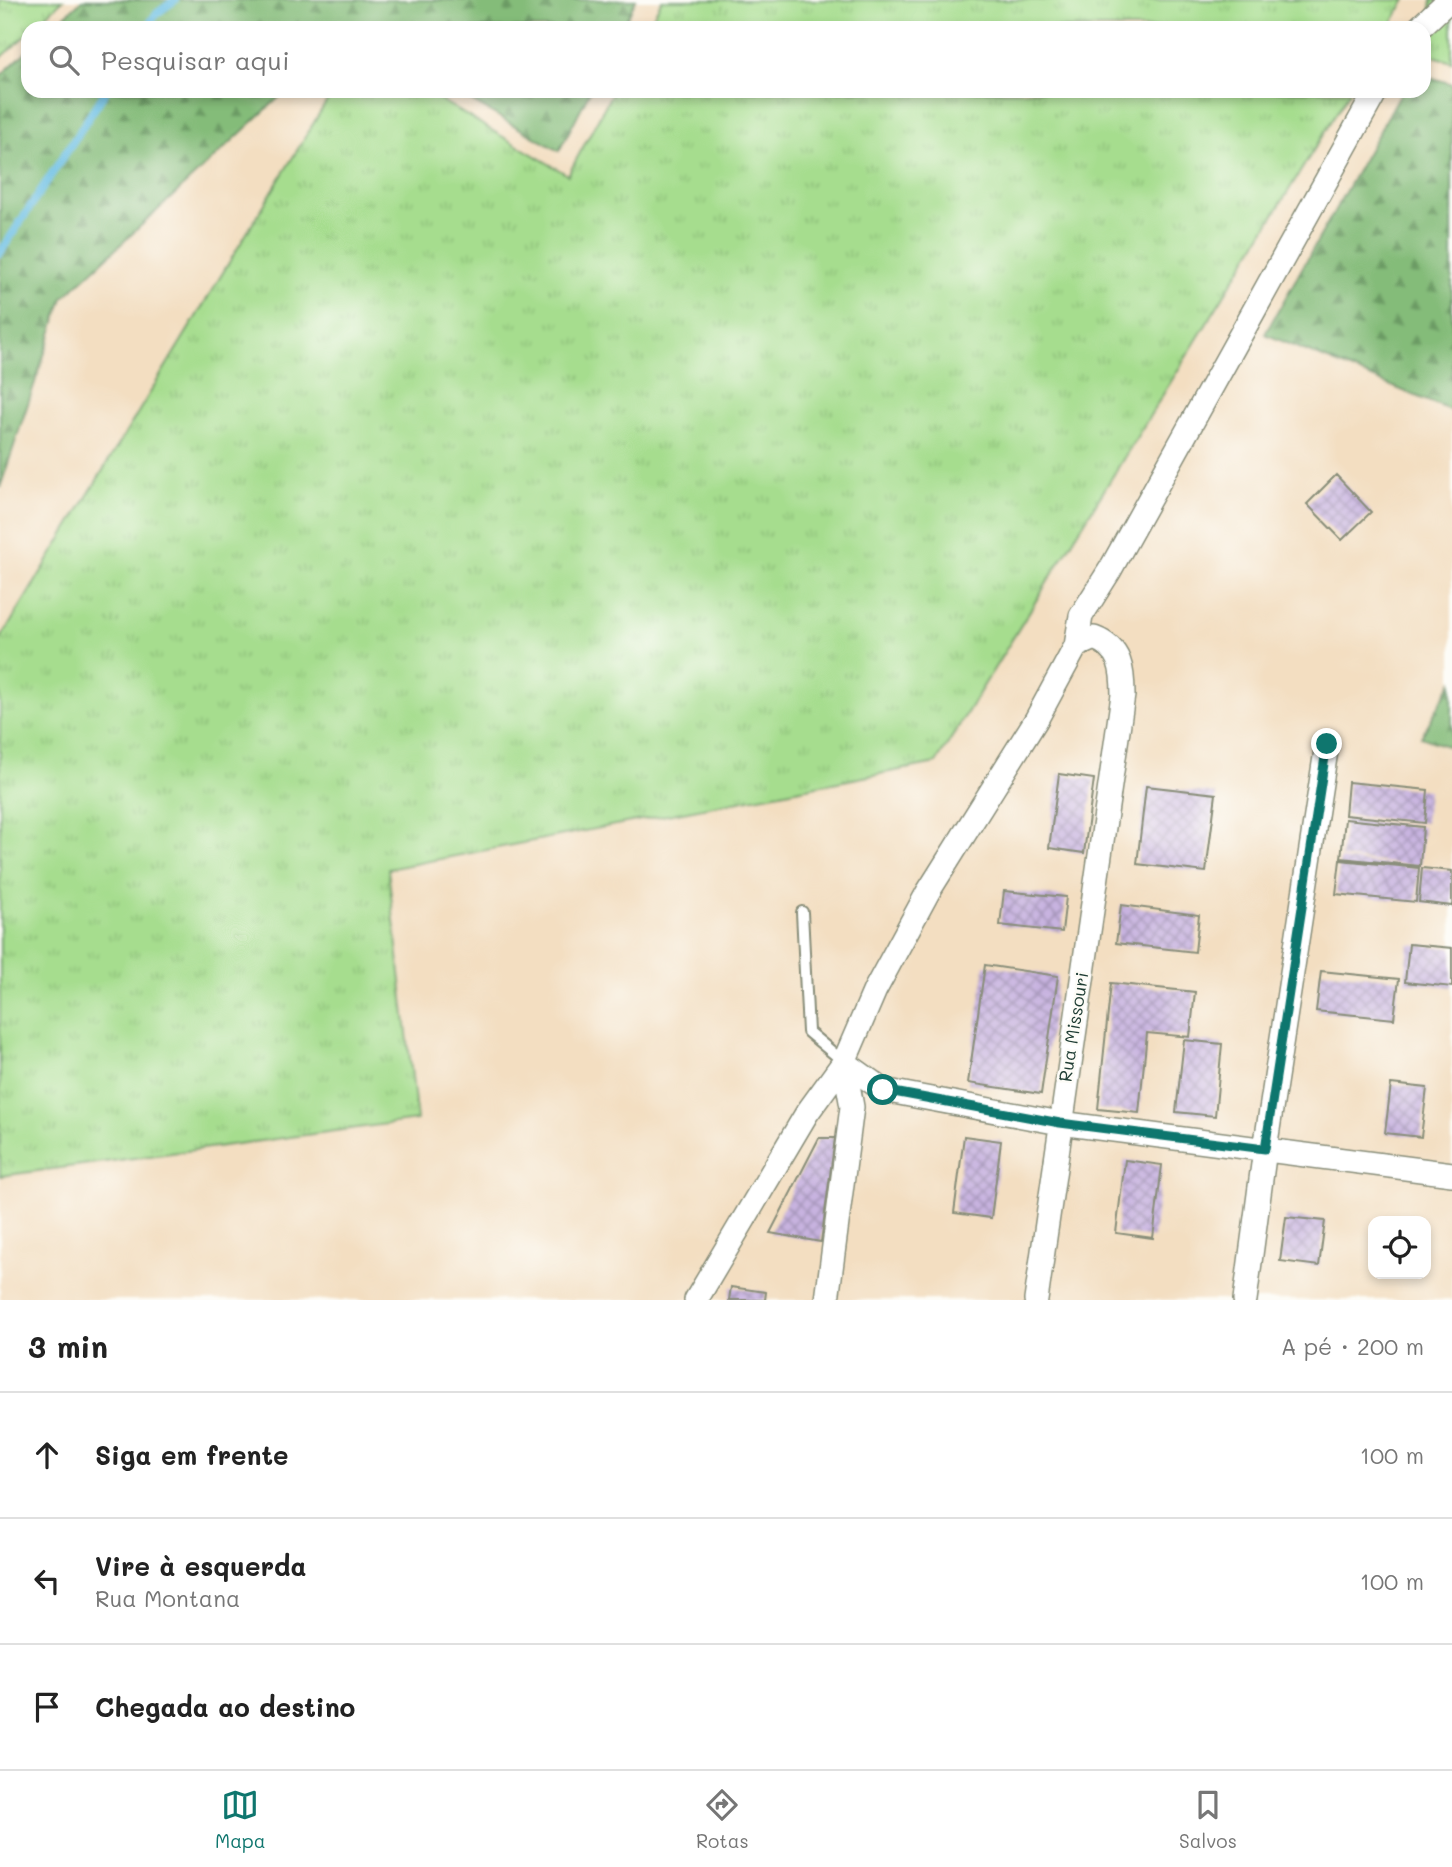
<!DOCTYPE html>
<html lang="pt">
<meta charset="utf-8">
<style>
:root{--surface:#fff;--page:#f2f2f2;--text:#222;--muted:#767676;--line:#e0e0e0;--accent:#0f766e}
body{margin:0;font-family:Mali,sans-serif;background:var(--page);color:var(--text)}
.controls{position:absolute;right:21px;bottom:21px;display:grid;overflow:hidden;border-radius:14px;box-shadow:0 4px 10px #0003}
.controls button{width:63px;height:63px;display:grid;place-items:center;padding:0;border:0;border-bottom:2px solid var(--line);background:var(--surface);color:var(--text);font:35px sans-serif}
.stop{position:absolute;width:21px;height:21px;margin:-16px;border:5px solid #0f766e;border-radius:50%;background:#fff}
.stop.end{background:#0f766e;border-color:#fff;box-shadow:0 2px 7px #0008}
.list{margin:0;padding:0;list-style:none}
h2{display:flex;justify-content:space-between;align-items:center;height:91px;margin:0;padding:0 28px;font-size:30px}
h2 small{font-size:23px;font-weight:400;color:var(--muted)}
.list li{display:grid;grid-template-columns:46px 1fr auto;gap:21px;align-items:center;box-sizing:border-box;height:126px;padding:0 28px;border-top:2px solid var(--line)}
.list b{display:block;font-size:26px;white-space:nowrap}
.list p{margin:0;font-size:23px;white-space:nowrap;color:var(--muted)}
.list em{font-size:23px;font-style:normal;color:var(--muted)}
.icon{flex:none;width:38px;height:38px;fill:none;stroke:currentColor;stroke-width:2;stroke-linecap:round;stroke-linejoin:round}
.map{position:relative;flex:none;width:1452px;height:1300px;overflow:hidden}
.search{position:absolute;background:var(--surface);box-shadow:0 4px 10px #0003;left:21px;right:21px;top:21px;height:77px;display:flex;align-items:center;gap:18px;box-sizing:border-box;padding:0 24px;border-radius:21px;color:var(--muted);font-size:26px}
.sheet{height:469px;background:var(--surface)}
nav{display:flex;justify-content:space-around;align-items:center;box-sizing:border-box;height:98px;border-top:2px solid var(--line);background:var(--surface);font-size:19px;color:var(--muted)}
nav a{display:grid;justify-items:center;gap:4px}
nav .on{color:var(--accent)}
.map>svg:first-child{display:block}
.grass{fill:url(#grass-tufts);stroke:#628d61;stroke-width:2}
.forest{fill:url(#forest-firs);stroke:#527c56;stroke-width:2}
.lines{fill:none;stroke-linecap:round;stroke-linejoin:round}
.stream{stroke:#68bee4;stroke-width:8}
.building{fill:url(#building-cross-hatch)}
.service-casing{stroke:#898e7a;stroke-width:14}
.minor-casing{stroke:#898e7a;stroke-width:26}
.service{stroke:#fff;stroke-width:10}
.minor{stroke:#fff;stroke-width:23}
.route{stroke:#0f766e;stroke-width:9}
.labels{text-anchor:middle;stroke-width:5;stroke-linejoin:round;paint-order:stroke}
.street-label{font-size:18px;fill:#1f3d34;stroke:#fdfcf7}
</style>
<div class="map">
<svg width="1452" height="1300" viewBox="0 0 1452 1300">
<defs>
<pattern id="grass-tufts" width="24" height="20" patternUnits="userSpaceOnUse" patternTransform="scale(1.75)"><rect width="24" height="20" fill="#a6dd8e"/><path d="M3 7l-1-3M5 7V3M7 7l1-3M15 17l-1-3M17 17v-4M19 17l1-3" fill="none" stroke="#8ebf7b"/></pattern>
<pattern id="forest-firs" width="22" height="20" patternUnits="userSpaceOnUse" patternTransform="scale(1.75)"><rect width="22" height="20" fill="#84bc79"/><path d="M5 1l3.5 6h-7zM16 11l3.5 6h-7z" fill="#6b9a64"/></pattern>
<pattern id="building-cross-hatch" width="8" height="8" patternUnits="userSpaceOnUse" patternTransform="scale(1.75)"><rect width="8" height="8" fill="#c8b3e0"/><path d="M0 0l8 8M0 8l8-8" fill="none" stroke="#a293b6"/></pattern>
</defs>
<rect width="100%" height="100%" fill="#fdfcf7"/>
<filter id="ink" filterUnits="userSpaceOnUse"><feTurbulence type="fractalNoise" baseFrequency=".0143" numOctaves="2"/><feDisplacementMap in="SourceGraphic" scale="14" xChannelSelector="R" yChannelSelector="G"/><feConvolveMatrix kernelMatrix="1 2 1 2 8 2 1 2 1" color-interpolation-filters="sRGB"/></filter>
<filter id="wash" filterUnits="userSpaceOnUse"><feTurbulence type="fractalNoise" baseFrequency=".00686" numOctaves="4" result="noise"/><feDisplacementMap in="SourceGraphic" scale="28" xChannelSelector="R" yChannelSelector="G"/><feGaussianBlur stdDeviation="1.57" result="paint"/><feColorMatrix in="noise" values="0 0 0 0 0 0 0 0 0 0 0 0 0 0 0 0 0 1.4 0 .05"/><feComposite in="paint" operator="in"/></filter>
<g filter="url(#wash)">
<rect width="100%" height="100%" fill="#f3dec1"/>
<path class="grass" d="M0,0H63L33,28H28V33L0,59Z
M662,0H1406L1389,28H647Z
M1432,0H1452V62L1425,53Z
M333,91H425L568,175L613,91H1350L936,763L388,869L417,1120L0,1176V640Z"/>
<path class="forest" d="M82,0H636L622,28H52Z
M28,50V91H286L63,298L0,488V76Z
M1424,75L1452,84V411L1265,334L1402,91H1424Z
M454,91H590L559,151Z
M1452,682V748L1421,737Z"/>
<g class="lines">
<path class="stream" d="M147,28L156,14L175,0
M0,253L106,91"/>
</g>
<g id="blocks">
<path class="building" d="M1336,475L1371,512L1342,540L1307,504Z
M1059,774L1094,779L1084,853L1049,848Z
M1348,782L1428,790L1425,823L1345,815Z
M1146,786L1216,794L1206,872L1137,864Z
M1345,819L1423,827L1420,866L1341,858Z
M1340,860L1419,868L1416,902L1336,894Z
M1422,868L1452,871V906L1419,902Z
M1004,891L1066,897L1062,932L1000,925Z
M1121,905L1199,915L1195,952L1116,943Z
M1409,944L1452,948V987L1405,982Z
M985,965L1058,976L1041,1094L968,1083Z
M1321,971L1399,979L1394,1019L1316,1011Z
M1111,983L1195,992L1190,1037L1147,1033L1139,1113L1098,1109Z
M1184,1040L1222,1044L1215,1116L1176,1112Z
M1391,1084L1427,1088L1421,1137L1385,1133Z
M964,1136L1001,1141L991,1218L954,1213Z
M819,1138H835L821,1242L770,1233Z
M1125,1160L1162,1165L1153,1238L1116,1233Z
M1286,1217L1325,1221L1319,1266L1280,1261Z
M731,1287L766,1292L765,1300H729Z"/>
</g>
</g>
<g filter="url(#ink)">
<use href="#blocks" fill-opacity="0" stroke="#898e7a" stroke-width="2"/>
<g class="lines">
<g class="service-casing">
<path id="service" d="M802,912L808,1032L844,1062"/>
</g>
<g class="minor-casing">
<path id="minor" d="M1419,28L1449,0
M1076,646L1081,616L1110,570L1376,91
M844,1062L883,1090L1060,1123L1452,1174
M696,1300L807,1113L844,1062L875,990L928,892L1036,720L1076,646L1094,638C1121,648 1123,670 1123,695L1036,1300
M827,1300L852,1107L844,1062
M1245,1300L1265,1149L1327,744"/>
</g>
<use href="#service" class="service"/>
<use href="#minor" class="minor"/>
</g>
</g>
<g class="lines" filter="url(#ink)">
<path class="route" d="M883,1090L1060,1123L1265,1149L1327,744"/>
</g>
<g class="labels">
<g class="street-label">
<text transform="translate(1074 1027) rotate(-81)" y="6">Rua Missouri</text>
</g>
</g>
</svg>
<div class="controls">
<button><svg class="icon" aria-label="locate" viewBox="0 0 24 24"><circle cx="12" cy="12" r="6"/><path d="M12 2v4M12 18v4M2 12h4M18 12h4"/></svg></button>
</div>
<div class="stop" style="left:883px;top:1090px"></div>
<div class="stop end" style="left:1327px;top:744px"></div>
<div class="search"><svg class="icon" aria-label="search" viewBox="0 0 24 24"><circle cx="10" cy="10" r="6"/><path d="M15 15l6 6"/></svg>Pesquisar aqui</div>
</div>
<section class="sheet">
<h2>3 min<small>A pé · 200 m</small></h2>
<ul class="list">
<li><svg class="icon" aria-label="ahead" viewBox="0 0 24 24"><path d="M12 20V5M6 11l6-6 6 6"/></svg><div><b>Siga em frente</b></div><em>100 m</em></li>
<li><svg class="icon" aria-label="left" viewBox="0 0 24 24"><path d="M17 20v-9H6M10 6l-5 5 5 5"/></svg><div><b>Vire à esquerda</b><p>Rua Montana</p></div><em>100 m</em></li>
<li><svg class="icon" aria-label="arrive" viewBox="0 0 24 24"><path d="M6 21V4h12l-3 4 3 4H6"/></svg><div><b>Chegada ao destino</b></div></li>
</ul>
</section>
<nav>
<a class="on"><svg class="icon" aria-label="map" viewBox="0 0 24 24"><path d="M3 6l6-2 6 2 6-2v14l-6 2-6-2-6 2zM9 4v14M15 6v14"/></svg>Mapa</a>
<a><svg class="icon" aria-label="directions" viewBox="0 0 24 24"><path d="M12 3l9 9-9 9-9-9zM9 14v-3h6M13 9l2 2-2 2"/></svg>Rotas</a>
<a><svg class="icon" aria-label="saved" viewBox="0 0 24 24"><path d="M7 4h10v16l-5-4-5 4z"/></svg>Salvos</a>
</nav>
